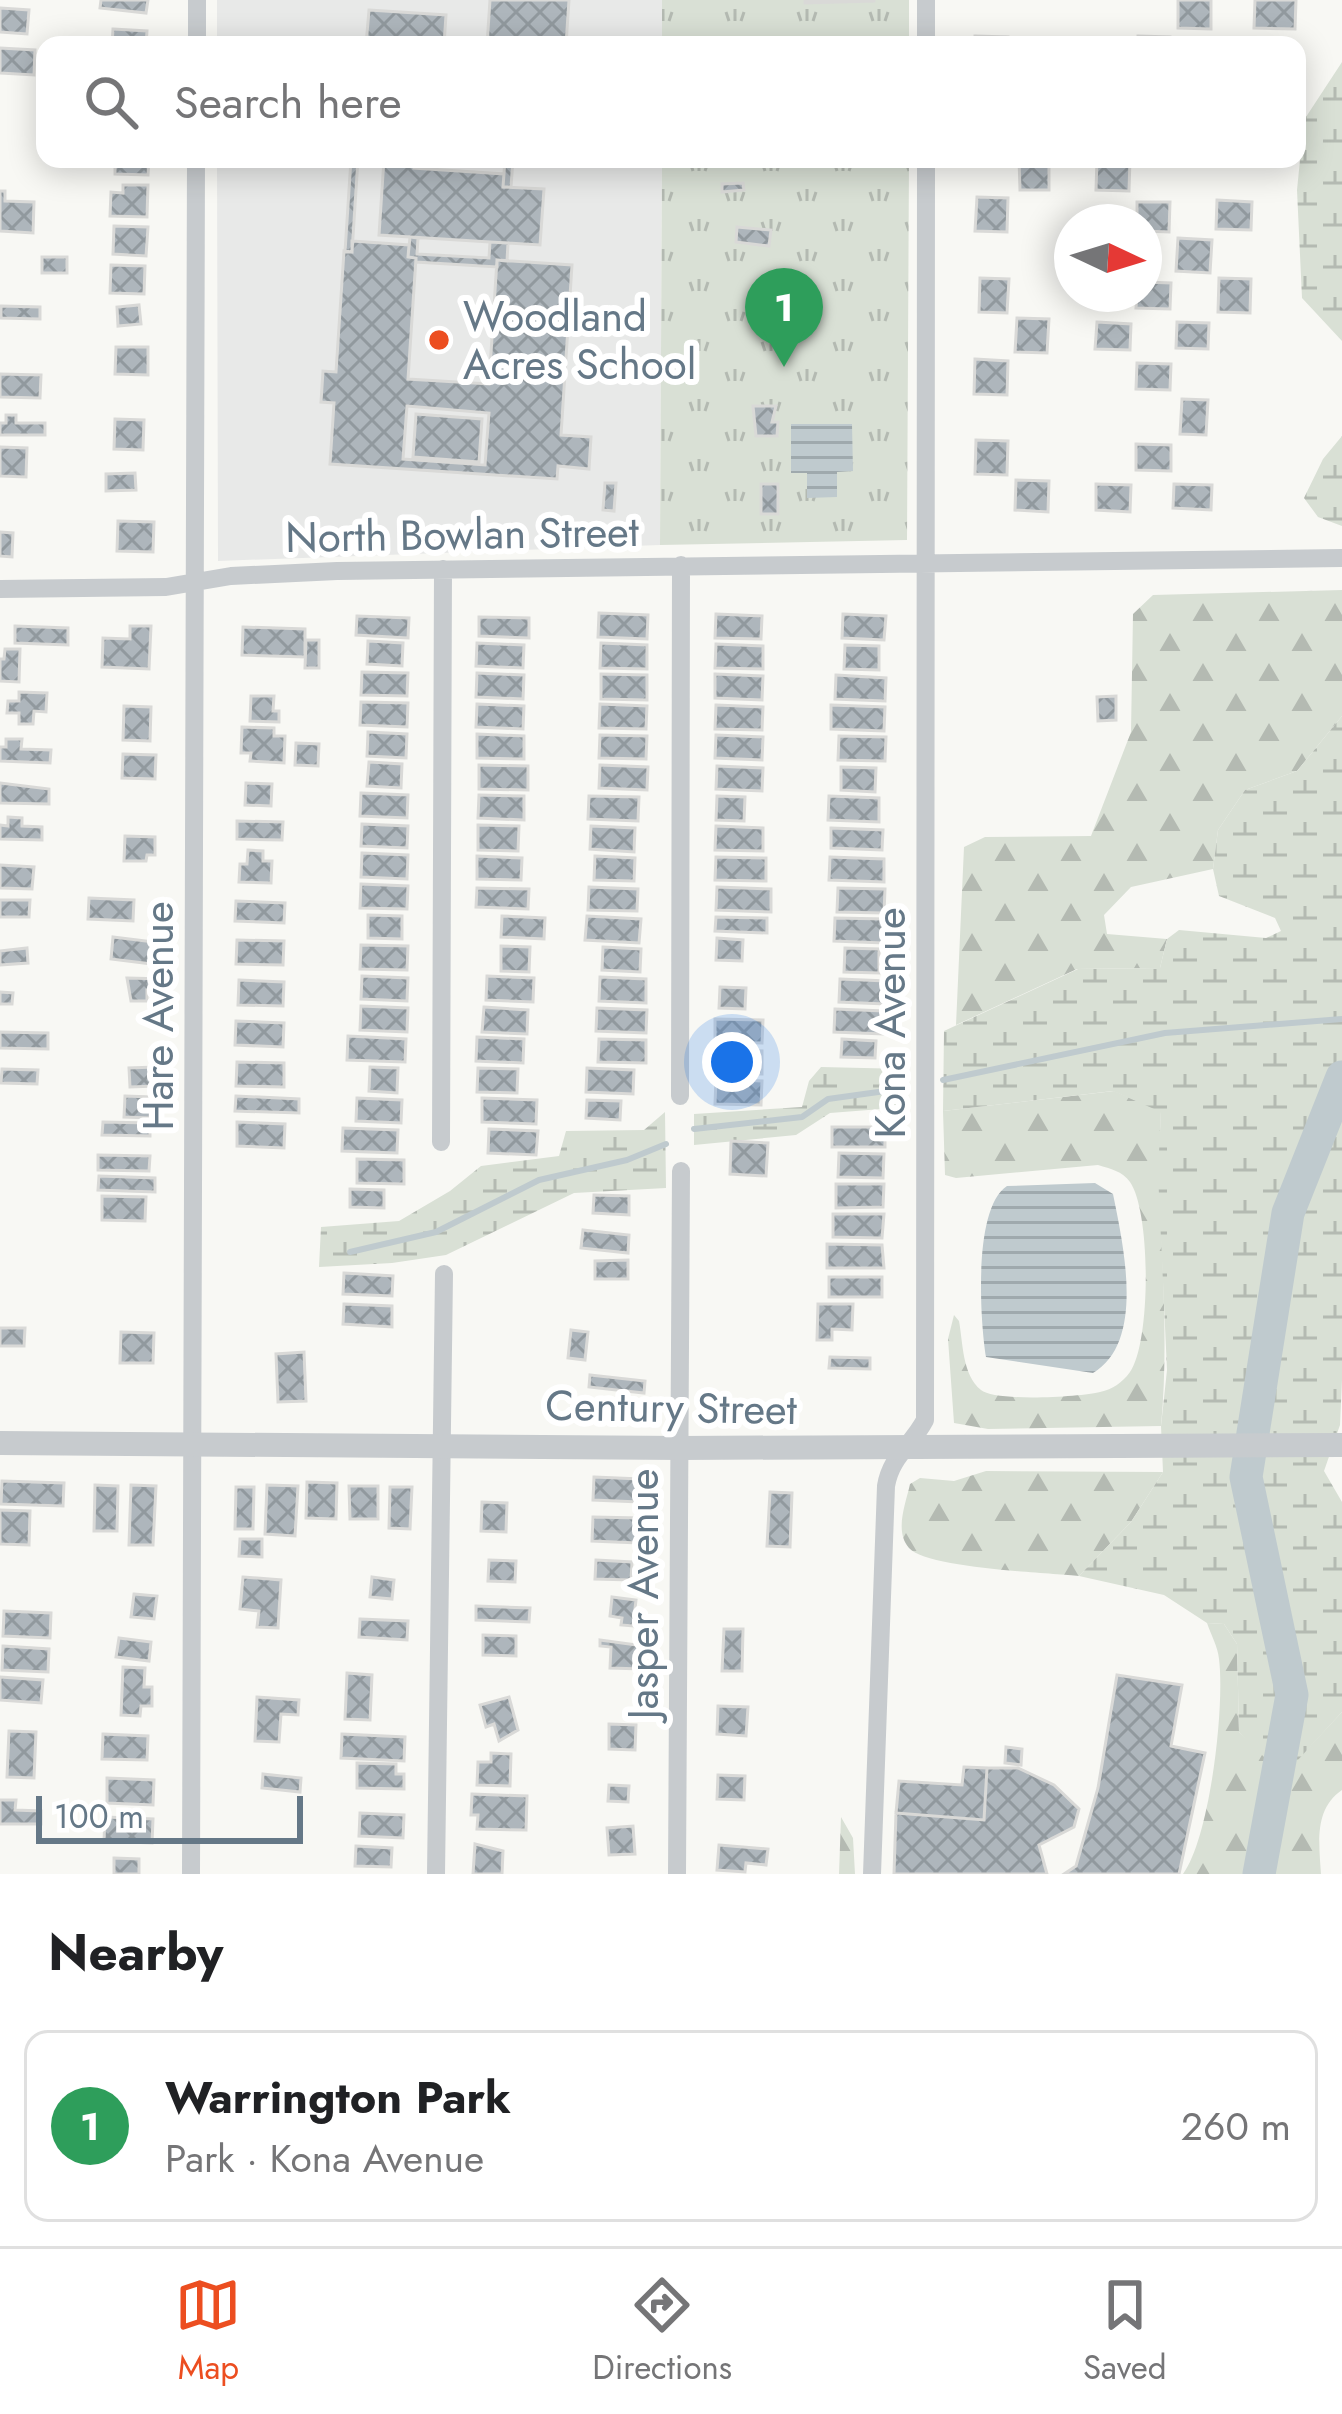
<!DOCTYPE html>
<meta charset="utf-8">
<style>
:root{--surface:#fff;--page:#f6f6f6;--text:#202124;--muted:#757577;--line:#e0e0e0;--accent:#ec4e20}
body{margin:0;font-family:Jost,sans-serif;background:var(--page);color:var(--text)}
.compass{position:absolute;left:1054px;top:204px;width:108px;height:108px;border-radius:50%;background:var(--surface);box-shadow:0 6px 30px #0003;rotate:94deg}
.scale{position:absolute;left:36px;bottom:30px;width:267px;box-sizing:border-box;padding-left:12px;border:6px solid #657887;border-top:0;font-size:33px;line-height:42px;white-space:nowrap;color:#657887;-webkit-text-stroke:9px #fff;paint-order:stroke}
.you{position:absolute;left:732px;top:1062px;width:42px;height:42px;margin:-30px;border:9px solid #fff;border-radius:50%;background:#1a73e8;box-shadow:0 0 0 18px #1a73e833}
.badge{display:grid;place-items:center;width:78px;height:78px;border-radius:50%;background:var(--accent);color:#fff;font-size:39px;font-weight:700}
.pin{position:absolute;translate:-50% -99px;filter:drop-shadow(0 3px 6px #0008)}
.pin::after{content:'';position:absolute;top:63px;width:42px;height:36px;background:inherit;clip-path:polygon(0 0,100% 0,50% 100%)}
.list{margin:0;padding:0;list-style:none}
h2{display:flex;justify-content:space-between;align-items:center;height:156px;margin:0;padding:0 48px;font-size:51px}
h2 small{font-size:39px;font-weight:400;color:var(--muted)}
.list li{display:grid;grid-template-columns:78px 1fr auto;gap:36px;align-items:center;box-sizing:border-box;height:192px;margin:0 24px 24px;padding:0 24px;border:3px solid var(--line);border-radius:24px}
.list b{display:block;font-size:45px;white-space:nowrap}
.list p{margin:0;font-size:39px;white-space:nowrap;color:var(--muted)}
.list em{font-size:39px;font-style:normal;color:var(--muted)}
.icon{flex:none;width:66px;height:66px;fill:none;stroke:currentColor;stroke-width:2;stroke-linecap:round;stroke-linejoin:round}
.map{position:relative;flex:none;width:1342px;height:1874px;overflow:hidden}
.search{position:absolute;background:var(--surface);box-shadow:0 6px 30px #0003;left:36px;right:36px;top:36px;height:132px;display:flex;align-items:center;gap:30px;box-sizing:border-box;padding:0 42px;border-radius:24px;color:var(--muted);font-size:45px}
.sheet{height:372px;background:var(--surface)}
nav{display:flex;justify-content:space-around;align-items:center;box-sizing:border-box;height:168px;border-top:3px solid var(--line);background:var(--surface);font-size:33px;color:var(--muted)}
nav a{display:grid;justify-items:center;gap:6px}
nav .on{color:var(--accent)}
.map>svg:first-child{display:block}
.built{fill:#e8e9e8}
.forest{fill:url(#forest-firs)}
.wetland{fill:url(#wetland-marsh)}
.park{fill:url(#park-tufts)}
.water{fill:url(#water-rules)}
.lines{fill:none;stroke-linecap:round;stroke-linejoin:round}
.stream{stroke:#bfcace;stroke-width:6}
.river{stroke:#bfcace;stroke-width:33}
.building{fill:url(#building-cross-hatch);stroke:#d9d9d7;stroke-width:3;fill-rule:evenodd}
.minor{stroke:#c7cbce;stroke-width:18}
.tertiary{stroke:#c7cbce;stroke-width:24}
.poi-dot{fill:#ec4e20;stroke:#fff;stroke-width:4.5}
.labels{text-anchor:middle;stroke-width:12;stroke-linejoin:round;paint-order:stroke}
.poi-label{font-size:42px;fill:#657887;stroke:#fff;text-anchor:start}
.street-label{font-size:42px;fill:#657887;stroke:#fff}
</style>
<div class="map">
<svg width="1342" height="1874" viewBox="0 0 1342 1874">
<defs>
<pattern id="forest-firs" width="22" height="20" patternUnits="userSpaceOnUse" patternTransform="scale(3)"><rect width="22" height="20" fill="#d9e0d5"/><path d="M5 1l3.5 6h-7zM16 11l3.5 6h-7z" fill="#b4bab2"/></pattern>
<pattern id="wetland-marsh" width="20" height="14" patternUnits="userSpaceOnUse" patternTransform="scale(3)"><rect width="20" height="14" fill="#d9e0d5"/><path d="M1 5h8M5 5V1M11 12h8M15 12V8" fill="none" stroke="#b4bab2"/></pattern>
<pattern id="park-tufts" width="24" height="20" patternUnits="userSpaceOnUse" patternTransform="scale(3)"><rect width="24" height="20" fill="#d9e0d5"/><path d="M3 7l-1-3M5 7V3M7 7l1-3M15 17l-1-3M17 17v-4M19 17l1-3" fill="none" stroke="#b4bab2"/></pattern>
<pattern id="water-rules" width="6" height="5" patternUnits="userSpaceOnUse" patternTransform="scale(3)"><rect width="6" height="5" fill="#bfcace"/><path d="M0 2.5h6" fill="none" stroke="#9fa9ad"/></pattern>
<pattern id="building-cross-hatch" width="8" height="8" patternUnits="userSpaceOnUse" patternTransform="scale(3)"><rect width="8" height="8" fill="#aeb6bc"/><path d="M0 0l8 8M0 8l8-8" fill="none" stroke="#91999e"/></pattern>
</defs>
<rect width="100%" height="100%" fill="#f8f8f4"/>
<path class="built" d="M217,0H662V45H217Z
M217,159H662L660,545L218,561Z"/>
<path class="forest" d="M1342,590V716L1297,771L1245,790L1218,830L1213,869L1131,887L1104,915L1107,934L1167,939L1160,968L1077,969L956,1025L964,847L985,837L1091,836L1131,732L1133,614L1153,595Z
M1114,1091L1161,1111C1156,1217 1171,1322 1161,1426L988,1429L954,1423L948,1339L954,1315L959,1321C963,1342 962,1375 981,1390C995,1402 1081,1397 1100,1392C1113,1389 1122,1383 1130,1372C1151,1342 1151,1212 1130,1182C1122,1171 1111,1169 1098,1165L956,1178L945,1175L943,1111Z
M986,1471L1163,1472L1131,1522L1079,1576C1048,1573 926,1568 909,1548C894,1531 906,1503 910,1484L920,1478L954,1481Z
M1207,1623L1224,1624L1237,1644L1239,1732L1285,1773L1342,1712V1790C1314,1809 1319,1843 1321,1874H1183C1210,1837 1225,1706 1219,1659C1218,1647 1211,1635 1207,1623Z
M841,1817L853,1838L855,1874H839Z"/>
<path class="wetland" d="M1342,62V341L1302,298L1297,190L1304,120Z
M1342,436V526L1318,517L1304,498L1323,459Z
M1342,716V1380L1340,1425L1324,1471L1342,1502V1712L1286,1773L1278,1771L1239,1732L1237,1644L1224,1624L1207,1623L1164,1595L1079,1576L1131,1522L1163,1472L1161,1426L1167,1370L1158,1173L1161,1112L1113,1091L943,1111L944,1031L1078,969L1160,968L1167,939L1179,930L1266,938L1281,931L1275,918L1219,896L1213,869L1218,830L1245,790L1297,771Z
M821,1067L907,1069V1107L830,1113L796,1135L694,1145V1114L802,1107L809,1081Z
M665,1112L666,1188L574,1193L446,1255L392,1263L319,1267L321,1227L399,1221L450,1191L481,1166L559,1156L566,1131L644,1130Z"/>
<path class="park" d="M662,0H909V45H662Z
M662,159H909L907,540L660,545Z"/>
<path class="water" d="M791,424H852L853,471L837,472V497L807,498V473H791Z
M1095,1183L1113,1194C1123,1244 1146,1342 1093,1373L986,1357C980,1319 973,1208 1007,1186Z"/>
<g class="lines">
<path class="stream" d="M943,1080L1165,1033L1342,1019
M694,1129L802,1117L828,1099L907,1088
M350,1252L436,1232L539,1180L627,1160L666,1144"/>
<path class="river" d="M1259,1874L1292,1695L1246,1477L1288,1213L1342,1077"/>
</g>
<path class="building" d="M101,0H148L146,13L100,8Z
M490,0H569L566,45H487Z
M805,0H874V1L805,3Z
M1178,0H1211V29L1178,28Z
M1255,0H1296L1295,29L1254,28Z
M0,8L29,10L27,34L0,32Z
M369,10L446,15L444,45H366Z
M113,29L147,31L146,45H112Z
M975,36L1008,37V45H975Z
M1138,36L1170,37V45H1138Z
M0,48L35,50L34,75L0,73Z
M115,159H149L148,175L115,174Z
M351,159H358L352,252H345Z
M384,159H415L414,168L504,174L503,187L544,189L540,245L379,235Z
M505,159H513L511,187H503Z
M1019,159H1049V190H1020Z
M1097,159H1130L1129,191L1096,190Z
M743,183L744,190L722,192V184Z
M123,185H148L147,217L110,216L111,192L123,193Z
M0,191H5V201L34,202L33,233L0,231Z
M977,197L1008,198L1007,232L975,231Z
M1217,200L1252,202L1251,230L1216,229Z
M1137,202H1170L1169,232L1144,231V222H1137Z
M114,226L148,227L146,256L113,254Z
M737,227L771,230L769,246L736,242Z
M410,237L418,238L417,254L489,258L490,242L508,243L507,261L497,260V267L416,262V258L408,257Z
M1178,238L1212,240L1210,273L1176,271Z
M352,241L409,245L408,257L416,258L408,379L489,384L497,260L572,265L561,435L591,437L589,469L558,466L557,479L330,464L334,403L321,402L323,371L336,372L344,251L352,252ZM407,406L489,413L485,465L403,459Z
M42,257H67V273H42Z
M111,265L145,266L144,294L110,293Z
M980,278L1009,279L1007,313L979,312Z
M1219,278L1251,279L1250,313L1218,312Z
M1144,282L1171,283L1170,309L1136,308L1137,294H1144Z
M139,305L141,324L118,326L117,307Z
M1,306L40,307V319L1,318Z
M1017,318L1049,319L1047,353L1015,352Z
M1097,322L1131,324L1130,350L1095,349Z
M1177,322L1209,323L1208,349L1176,348Z
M116,347H148V375L115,374Z
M975,359L1008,361L1007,395L974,394Z
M1137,363L1171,364L1170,390L1136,389Z
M0,374L41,375L40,398L0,397Z
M1182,399L1208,400L1206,435L1180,434Z
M753,406H776L772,422H778L777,436H756Z
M416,414L482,419L479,462L413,457Z
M6,415H16V423H45V435H0V423H6Z
M115,419L144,420L143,450L114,449Z
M976,440L1008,441L1007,475L975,474Z
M1136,444L1171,445V471L1136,470Z
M0,447L27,448L26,477L0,476Z
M135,473L136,490L106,491V474Z
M1016,480L1049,481L1048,512L1015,510Z
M605,483H616L614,511L603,510Z
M761,484H778V514H761Z
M1096,484L1131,485L1130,512L1096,510Z
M1174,484L1212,485L1211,510L1173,508Z
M118,521L154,522L153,552L117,551Z
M0,532L13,533L12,557L0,556Z
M599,613L648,615L647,639L598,637Z
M716,614L762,616L761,639L715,638Z
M843,614L886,616L884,640L842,638Z
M357,616L409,618L408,638L356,635Z
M479,617L529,618V638L479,636Z
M15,626L68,628V645L15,643Z
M130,626H151L149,669L102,667L103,638L130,639Z
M243,627L305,629V657L242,655Z
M306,640H319V668H305Z
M368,641L403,643L402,666L367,664Z
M477,643L524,645L523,668L476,666Z
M601,643L647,645V669L600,668Z
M716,644L763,646V669L715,668Z
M845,645L879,646V670L844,669Z
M5,649H20L19,682L0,681V659H4Z
M362,672L408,673L407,696L361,695Z
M477,673L524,675L523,699L476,697Z
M601,674L647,675V700L601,699Z
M715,674L763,676L762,700L715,698Z
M836,675L886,678L885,701L835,699Z
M19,692L47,693L46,712L34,711L33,724H19V713H7L8,701H19Z
M251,696H274L273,711H279V722L250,721Z
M1116,696V720L1098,721L1097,697Z
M361,702L408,703L407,727L360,725Z
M477,704L524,706L523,729L476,727Z
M600,704L647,706L646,729L599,728Z
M716,705L763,707L762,730L715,729Z
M831,705L885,707L884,731L831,729Z
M124,706L151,707L150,741L123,740Z
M242,727L274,728V736H285L284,763L250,761L251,753H241Z
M368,732L407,734L406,758L367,756Z
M477,734L524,736V759L477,758Z
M600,735L647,736L646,759L599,758Z
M716,735L763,737L762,760L715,758Z
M839,736L886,737L885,761L838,760Z
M6,739H22L21,749L51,750L50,763L0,761V747H6Z
M296,743L319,744L318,766L295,765Z
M123,754L156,755L155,779L122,778Z
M369,762L402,764L401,788L367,786Z
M479,765L528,766V790L479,789Z
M600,765L648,767L647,790L599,788Z
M717,766L763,768L762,791L716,789Z
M841,767L876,768L875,792L841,790Z
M0,783L49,789V804L0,803Z
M246,783L272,784L271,806L245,805Z
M361,793L408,795L407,818L360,816Z
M479,795L524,796V820L478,818Z
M589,796L639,797L638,821L588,819Z
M717,796L745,797L744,821L716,820Z
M829,796L879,798V822L828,820Z
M8,817L22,818V826L42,827V840L0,839V825L8,826Z
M237,821L283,822L282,840L237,839Z
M362,824L408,826L407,848L361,846Z
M478,825L519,826L518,851L478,850Z
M591,826L635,828L634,852L590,849Z
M716,826L763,828V851L715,850Z
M831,828L883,830L882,850L831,848Z
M125,836L155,837V855H147L146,861H124Z
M248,850L263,851V861H272L271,883L239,882L240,864H247Z
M362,853L408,855L407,879L361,877Z
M477,856L522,858L521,880L477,879Z
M595,856L635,858L634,881L594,880Z
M716,857L766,858V881L715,880Z
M830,857L884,859V882L829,880Z
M0,865L34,867L32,889L0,888Z
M361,884L408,886L407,909L360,908Z
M589,887L638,889L637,911L588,910Z
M717,887L771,889V912L716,910Z
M477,888L529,889L528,909L476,907Z
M838,888L885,889L884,913L837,912Z
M89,898L134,900L133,921L88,919Z
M0,900H30L29,917H0Z
M236,901L285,903L284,923L235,921Z
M368,915L402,916V939L368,938Z
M502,916L545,918L544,939L501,937Z
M587,916L641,919L639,943L585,940Z
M716,917L767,918V933L715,931Z
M835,918L885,919L884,943L834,941Z
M113,937L154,942L152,964L111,959Z
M717,938L743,940L742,961L716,960Z
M237,940L284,941L283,965L236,964Z
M361,945L408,946L407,970L360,969Z
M501,946L530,947L529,972L501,971Z
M603,947L641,949L640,972L602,970Z
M27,948L28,963L0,965V951Z
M845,948L879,949V973L844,972Z
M362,976L408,978L407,1001L361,999Z
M487,976L534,978L533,1002L486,1000Z
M600,977L646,979V1003L599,1001Z
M127,978L164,979L163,991L147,990V1001H131Z
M840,979L886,981L885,1004L839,1002Z
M239,980L284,982L283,1006L238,1005Z
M720,987L746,988L745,1009L719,1008Z
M0,992L13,993L12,1004H0Z
M361,1006L408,1008L407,1032L360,1030Z
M484,1007L528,1010L527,1034L482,1032Z
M597,1008L647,1010L646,1033L596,1031Z
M835,1009L884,1011L883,1034L834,1032Z
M715,1019L763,1020L762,1043L715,1042Z
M236,1021L284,1023L283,1047L235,1045Z
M0,1032L48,1033V1049L0,1048Z
M348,1036L406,1039L405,1062L347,1060Z
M477,1037L524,1039L523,1063L476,1061Z
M599,1039L646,1040V1063L598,1062Z
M842,1039L876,1041L875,1058L841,1057Z
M715,1049L762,1051V1074L715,1073Z
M237,1062L284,1063V1087L236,1086Z
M155,1067L156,1086L130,1087L129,1068Z
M370,1067L398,1068L397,1093L369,1091Z
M478,1068L518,1069L517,1093L477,1092Z
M587,1068L634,1070L633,1094L586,1092Z
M2,1069L38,1070L37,1084L1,1083Z
M716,1079L762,1081L761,1105L715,1104Z
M125,1096L151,1097L150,1118L124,1117Z
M236,1096L299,1099V1113L235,1111Z
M357,1098L402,1100L401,1123L356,1121Z
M482,1098L537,1100L536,1124L482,1122Z
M587,1100L621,1101L620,1120L586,1118Z
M103,1122L150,1123V1136L102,1135Z
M237,1122L285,1124L284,1148L237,1146Z
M832,1127H885V1147H832Z
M343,1128L398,1130L397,1153L342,1151Z
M489,1129L538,1131L536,1155L488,1153Z
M731,1141L768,1143L766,1176L730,1174Z
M839,1153L884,1154L883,1178L838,1177Z
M98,1155L150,1156L149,1171L98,1170Z
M357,1159L404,1160V1184L357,1183Z
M99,1176L155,1178V1192L98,1190Z
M836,1184H884L883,1207L836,1208Z
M350,1189L384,1190V1208L350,1207Z
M594,1195L629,1196V1215L593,1213Z
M102,1196L146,1197L145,1221L102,1220Z
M833,1214H884L882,1238L833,1237Z
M583,1230L629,1235L628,1253L581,1248Z
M827,1244L882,1245L884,1268H827Z
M628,1260V1279H595V1261Z
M344,1273L393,1276L392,1296L343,1294Z
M829,1277H882V1297H829Z
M344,1304L392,1306V1327L343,1324Z
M818,1304H853L852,1330L832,1329V1340H817Z
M0,1328H25L24,1346H0Z
M571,1330L588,1332L585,1360L568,1358Z
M121,1332L154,1333L153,1363H120Z
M304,1352L306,1401L278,1402L276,1354Z
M830,1357L870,1358V1369L829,1368Z
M590,1375L645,1381L644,1393L589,1387Z
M594,1477L640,1479L639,1502L593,1500Z
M2,1481L64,1483L63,1506L1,1504Z
M307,1482L337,1483L336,1519L306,1518Z
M95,1485L118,1486L117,1531H94Z
M131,1485L156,1486L153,1545H129Z
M267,1485L298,1486L295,1536L265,1534Z
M349,1486H378V1519H350Z
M236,1487H254L253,1529H235Z
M390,1487H412L410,1529L389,1528Z
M770,1492L792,1493L790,1547L767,1546Z
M482,1502L507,1503L506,1532L481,1531Z
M0,1510L30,1511L29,1545L0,1544Z
M593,1517L639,1518L638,1543L592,1541Z
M240,1539H262V1557L239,1556Z
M489,1560L516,1561L515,1582L488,1581Z
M596,1560L632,1562L631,1580L595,1579Z
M243,1577L281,1580L278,1628L257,1627L259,1611L240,1609Z
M372,1577L394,1580L392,1599L370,1597Z
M134,1594L157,1596L154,1619L131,1617Z
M612,1597L636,1600L633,1626L621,1625L622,1618L610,1616Z
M476,1606L530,1608L529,1622L476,1620Z
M4,1611L51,1613L50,1638L3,1636Z
M360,1619L408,1621L407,1640L359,1637Z
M724,1629H743L742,1671H722Z
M483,1635L516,1636V1656L483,1655Z
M119,1638L151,1642L149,1661L116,1657Z
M600,1640L644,1646L642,1669L610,1668L611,1647L600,1646Z
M3,1646L49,1649L48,1672L2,1670Z
M123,1667L145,1668L144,1687H152V1706H141L140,1716L121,1715Z
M347,1673L372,1675L370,1720L345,1719Z
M1117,1675L1182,1685L1171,1746L1205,1753L1179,1874H1064L1076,1866L1098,1788Z
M0,1677L43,1680L41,1703L0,1700Z
M257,1697L299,1700L298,1715L281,1714L279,1742L255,1741Z
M509,1697L518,1730L499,1741L494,1724L486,1727L480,1705Z
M718,1706L748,1707L746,1736L717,1734Z
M609,1724L636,1725L635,1750L609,1749Z
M9,1731L36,1732L34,1778L7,1777Z
M103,1734L148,1736L147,1760L102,1759Z
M342,1734L405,1737L404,1761L341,1758Z
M1006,1747L1022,1749L1021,1765L1005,1763Z
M491,1753L511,1754L510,1786L477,1785L478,1762H491Z
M357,1763L396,1764V1774H404V1789L357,1788Z
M964,1767L987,1768L984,1820L896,1813L899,1781L962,1785Z
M987,1768H1018L1054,1785L1079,1809L1074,1827L1039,1845L1047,1874H894L896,1813L984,1820Z
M263,1774L301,1778L300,1792L262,1788Z
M718,1775L745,1776L744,1800L717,1799Z
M107,1778L154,1780L153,1805L107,1803Z
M609,1785L629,1786L628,1802L608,1801Z
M472,1794L527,1796L526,1830L477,1829L478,1815H471Z
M0,1800H16L15,1810L41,1811V1824H0Z
M360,1813L404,1815L403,1838L359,1836Z
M105,1817L153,1819L152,1843L104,1841Z
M633,1826L635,1854L609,1855L607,1828Z
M475,1844L503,1851L502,1874H473Z
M719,1845L768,1849L766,1865L746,1863L745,1872L717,1870Z
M356,1846L392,1848L391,1867L355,1866Z
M114,1858L139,1859V1874H114Z"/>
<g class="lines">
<path class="minor" d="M926,0V45
M197,45V0
M0,589L166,587L231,576L337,571L1342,558
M680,1096L681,565
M441,1142L443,569
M191,1874L196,159
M436,1874L444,1274
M677,1874L681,1171
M872,1874L886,1486C891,1456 912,1445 925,1420L926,159"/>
<path class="tertiary" d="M0,1443L680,1448L1342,1445"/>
</g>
<circle class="poi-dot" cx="439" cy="340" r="12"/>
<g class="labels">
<g class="poi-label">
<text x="463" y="331">Woodland<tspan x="463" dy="48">Acres School</tspan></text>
</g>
<g class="street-label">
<text transform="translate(462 534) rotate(-1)" y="15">North Bowlan Street</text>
<text transform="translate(158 1016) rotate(-90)" y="15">Hare Avenue</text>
<text transform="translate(890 1023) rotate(-90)" y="15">Kona Avenue</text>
<text transform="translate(671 1407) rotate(1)" y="15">Century Street</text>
<text transform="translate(643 1594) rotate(-90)" y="15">Jasper Avenue</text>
</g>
</g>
</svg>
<svg class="compass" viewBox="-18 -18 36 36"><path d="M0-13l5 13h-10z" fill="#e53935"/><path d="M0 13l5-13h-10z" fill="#757577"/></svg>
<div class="scale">100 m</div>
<div class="you"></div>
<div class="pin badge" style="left:784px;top:367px;background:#2e9e5b">1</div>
<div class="search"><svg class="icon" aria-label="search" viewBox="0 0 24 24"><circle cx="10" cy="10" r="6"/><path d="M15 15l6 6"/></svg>Search here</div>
</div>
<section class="sheet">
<h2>Nearby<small></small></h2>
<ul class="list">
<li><span class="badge" style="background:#2e9e5b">1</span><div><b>Warrington Park</b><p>Park · Kona Avenue</p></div><em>260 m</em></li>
</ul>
</section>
<nav>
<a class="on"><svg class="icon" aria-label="map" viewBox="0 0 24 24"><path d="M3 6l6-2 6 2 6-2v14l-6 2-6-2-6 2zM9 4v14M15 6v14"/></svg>Map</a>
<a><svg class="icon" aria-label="directions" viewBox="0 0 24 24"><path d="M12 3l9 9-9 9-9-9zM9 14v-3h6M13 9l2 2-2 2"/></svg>Directions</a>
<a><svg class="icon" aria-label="saved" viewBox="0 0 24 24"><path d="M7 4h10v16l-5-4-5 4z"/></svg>Saved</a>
</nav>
